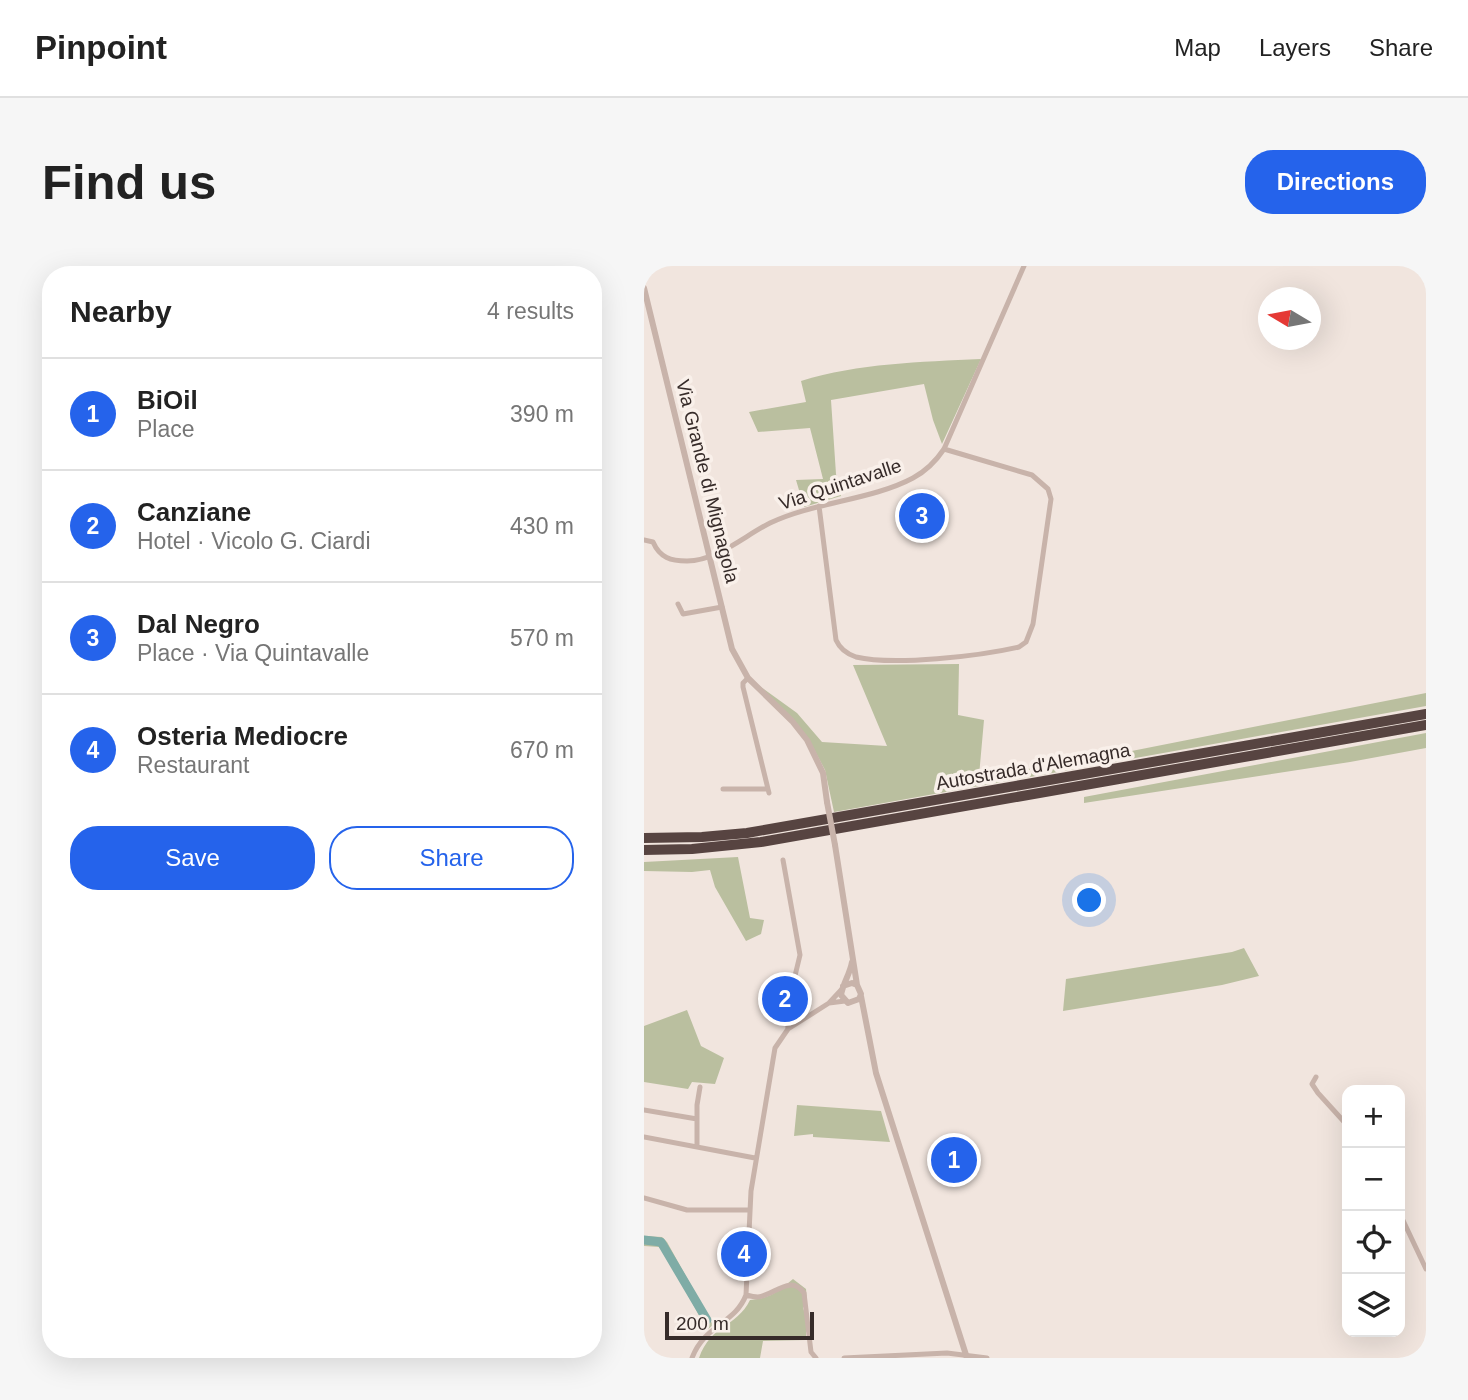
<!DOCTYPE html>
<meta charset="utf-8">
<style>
:root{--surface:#fff;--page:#f6f6f6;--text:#222;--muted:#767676;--line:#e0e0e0;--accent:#2563eb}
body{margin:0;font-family:Helvetica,sans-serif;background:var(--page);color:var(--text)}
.controls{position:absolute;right:21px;bottom:21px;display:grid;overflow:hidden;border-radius:14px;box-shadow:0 7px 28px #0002}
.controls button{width:63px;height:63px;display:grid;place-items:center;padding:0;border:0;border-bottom:2px solid var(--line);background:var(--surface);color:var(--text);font:35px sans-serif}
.compass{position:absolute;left:614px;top:21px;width:63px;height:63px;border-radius:50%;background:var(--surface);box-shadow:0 7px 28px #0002;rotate:280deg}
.scale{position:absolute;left:21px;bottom:18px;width:149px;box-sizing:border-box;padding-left:7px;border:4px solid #362b29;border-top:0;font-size:19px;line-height:24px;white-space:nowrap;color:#362b29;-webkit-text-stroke:5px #f9f0ea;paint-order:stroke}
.you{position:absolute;left:446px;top:635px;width:24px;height:24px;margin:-18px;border:5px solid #fff;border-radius:50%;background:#1a73e8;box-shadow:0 0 0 10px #1a73e833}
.badge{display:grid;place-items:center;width:46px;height:46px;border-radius:50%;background:var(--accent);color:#fff;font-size:23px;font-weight:700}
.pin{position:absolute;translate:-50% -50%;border:4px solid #fff;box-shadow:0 2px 7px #0006}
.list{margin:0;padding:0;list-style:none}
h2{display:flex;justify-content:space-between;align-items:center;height:91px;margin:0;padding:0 28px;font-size:30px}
h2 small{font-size:23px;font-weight:400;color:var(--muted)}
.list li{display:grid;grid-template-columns:46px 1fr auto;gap:21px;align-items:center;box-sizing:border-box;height:112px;padding:0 28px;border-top:2px solid var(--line)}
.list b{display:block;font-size:26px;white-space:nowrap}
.list p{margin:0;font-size:23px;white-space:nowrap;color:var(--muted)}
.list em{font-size:23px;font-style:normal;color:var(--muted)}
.actions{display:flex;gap:14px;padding:21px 28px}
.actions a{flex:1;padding:16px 0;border:2px solid var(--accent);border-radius:28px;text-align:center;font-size:24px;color:var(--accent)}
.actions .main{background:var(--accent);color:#fff}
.icon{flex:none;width:38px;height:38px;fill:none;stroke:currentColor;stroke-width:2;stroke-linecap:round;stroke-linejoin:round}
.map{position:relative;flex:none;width:782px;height:1092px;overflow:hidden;border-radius:28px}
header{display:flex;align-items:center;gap:42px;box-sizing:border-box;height:98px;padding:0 35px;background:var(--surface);border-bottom:2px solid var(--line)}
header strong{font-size:33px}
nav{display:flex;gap:38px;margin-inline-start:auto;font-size:24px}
.intro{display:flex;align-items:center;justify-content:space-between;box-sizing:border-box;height:168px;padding:0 42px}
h1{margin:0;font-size:49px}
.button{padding:18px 32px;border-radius:28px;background:var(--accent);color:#fff;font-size:24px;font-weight:700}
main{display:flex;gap:42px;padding:0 42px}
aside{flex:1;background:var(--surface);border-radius:28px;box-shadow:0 7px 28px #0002}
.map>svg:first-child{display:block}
.green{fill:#babf9f}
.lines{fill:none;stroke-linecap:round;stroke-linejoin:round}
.river{stroke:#7faca6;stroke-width:9}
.minor{stroke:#c8b3aa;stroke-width:5}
.tertiary{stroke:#c8b3aa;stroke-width:6}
.motorway{stroke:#574441;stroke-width:10}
.tertiary-bridge{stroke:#c8b3aa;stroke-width:6}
.labels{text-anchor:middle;stroke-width:7;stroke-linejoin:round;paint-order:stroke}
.street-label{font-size:19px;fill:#362b29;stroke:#f9f0ea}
</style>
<header>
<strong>Pinpoint</strong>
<nav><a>Map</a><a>Layers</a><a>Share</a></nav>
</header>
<div class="intro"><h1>Find us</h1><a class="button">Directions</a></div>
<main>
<aside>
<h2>Nearby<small>4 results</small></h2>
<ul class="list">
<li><span class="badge">1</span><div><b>BiOil</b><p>Place</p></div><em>390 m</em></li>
<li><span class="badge">2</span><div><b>Canziane</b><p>Hotel · Vicolo G. Ciardi</p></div><em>430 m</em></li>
<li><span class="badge">3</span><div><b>Dal Negro</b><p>Place · Via Quintavalle</p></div><em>570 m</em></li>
<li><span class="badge">4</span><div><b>Osteria Mediocre</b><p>Restaurant</p></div><em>670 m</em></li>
</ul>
<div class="actions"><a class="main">Save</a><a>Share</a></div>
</aside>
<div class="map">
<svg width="782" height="1092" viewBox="0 0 782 1092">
<rect width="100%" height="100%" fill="#f1e5de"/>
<path class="green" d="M337,93L298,178L289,154L280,118L187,134L192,208L197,230L160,241L152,214L179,213L166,162L114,166L105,146L162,136L157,115C215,97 276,96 337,93Z
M315,398L314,449L340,454L335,510L437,495L782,427V440L190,546L181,504L164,472L110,416L153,447L178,476L243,480L209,399Z
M782,467V482L706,496L440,537V531Z
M94,591L106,652L120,654L117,668L102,675L71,621L66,604L48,606L0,605V596Z
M600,682L615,710L578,719L419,745L422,713L588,686Z
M43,744L57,780L80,792L71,818L48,816L44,823L0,816V760Z
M153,839L237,845L246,876L169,871V868L150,870Z
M0,970L18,971L23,976L69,1059L63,1064L20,985L15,981L0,980Z
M149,1013L162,1023L163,1035L159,1042L162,1050V1074L119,1075L116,1092H55C67,1058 92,1062 106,1034C125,1033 135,1025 149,1013Z"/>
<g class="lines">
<path class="river" d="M0,974L17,976L63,1054"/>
<path class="minor" d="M175,240L192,374C196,383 203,388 212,391C250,400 336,390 375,381L382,376L389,358L407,233L404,223L388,209L300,183
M0,274L9,276C16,292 27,295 43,295C73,295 100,270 126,257C170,236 228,234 269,212C282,205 292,195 300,183L380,0
M34,338L39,348L78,341
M104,412L99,417V421L125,527
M79,523H124
M139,594L156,689L143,743L144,763
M198,723L185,737L201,735
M672,811L668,818L674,827L703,859
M0,844L53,853
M0,871L111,892
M53,881V839L56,821
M0,932L43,944H106
M756,948L782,1003
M102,1029C106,1030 110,1031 114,1031C131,1029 146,1008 160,1027L167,1086L172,1092
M48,1092C61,1058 91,1058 102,1029L107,925L131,782L144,763L185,737
M200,1092L303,1087L343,1092"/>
<path class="tertiary" d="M0,22L88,383L104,412L148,455L163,474L179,507L183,536
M191,579L213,719
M199,720L208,717L213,719L217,728L215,733L204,737L197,729C199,717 206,708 208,696
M217,730L232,807L323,1092"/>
<path class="motorway" d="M0,572L58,571L103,567L782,448
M0,584L48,583L117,576L782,459"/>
<path class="tertiary-bridge" d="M183,536L191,579"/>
</g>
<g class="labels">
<g class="street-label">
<text transform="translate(64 215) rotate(76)" y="7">Via Grande di Mignagola</text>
<text transform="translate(196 218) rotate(-18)" y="7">Via Quintavalle</text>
<text transform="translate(389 500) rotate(-10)" y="7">Autostrada d'Alemagna</text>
</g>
</g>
</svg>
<div class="controls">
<button>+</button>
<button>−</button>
<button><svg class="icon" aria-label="locate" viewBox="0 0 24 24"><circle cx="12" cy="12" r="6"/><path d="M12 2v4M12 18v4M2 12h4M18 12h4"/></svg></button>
<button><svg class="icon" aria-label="layers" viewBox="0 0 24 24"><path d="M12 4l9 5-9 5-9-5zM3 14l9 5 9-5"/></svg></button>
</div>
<svg class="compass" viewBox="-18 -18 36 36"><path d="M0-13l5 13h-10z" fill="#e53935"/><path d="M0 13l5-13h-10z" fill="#767676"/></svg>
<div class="scale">200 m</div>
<div class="you"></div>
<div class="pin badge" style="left:310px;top:894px">1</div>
<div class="pin badge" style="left:141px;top:733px">2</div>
<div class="pin badge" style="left:278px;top:250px">3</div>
<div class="pin badge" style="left:100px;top:988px">4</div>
</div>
</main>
